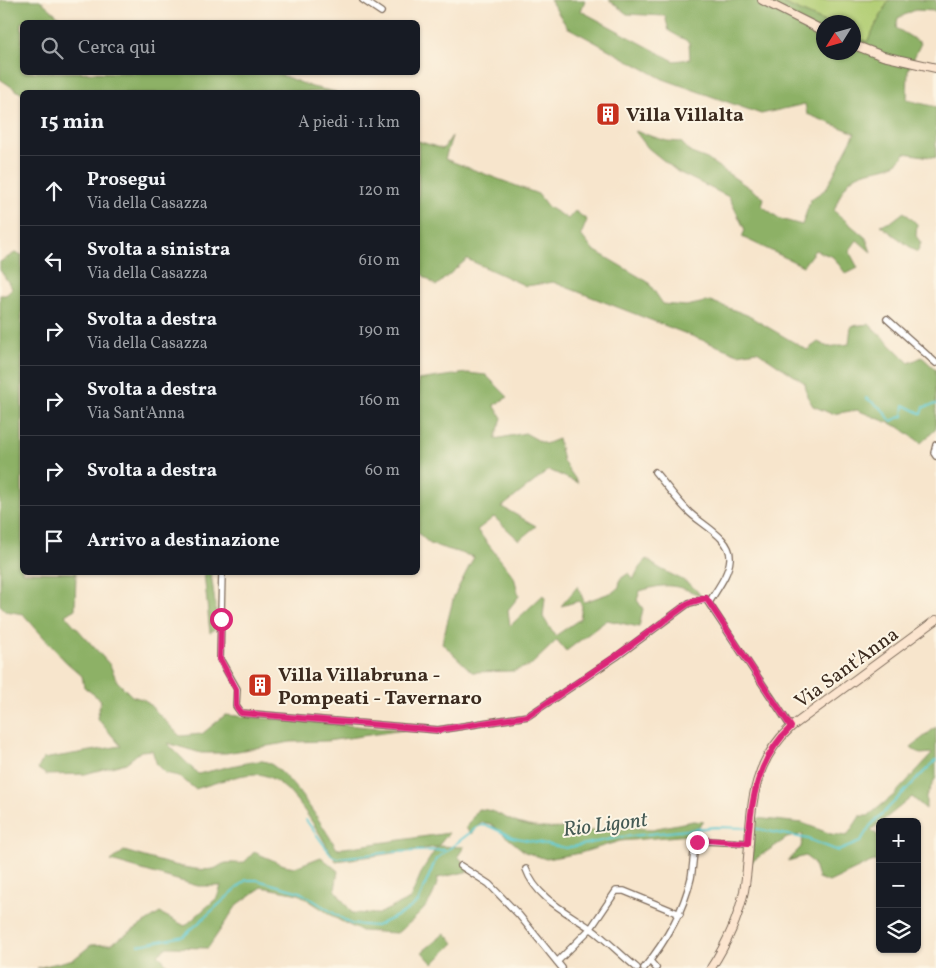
<!DOCTYPE html>
<html lang="it">
<meta charset="utf-8">
<style>
:root{--surface:#171b24;--page:#242831;--text:#f1f3f6;--muted:#9ea1a6;--line:#363941}
body{margin:0;font-family:Vollkorn,serif;background:var(--page);color:var(--text)}
.controls{position:absolute;right:15px;bottom:15px;display:grid;overflow:hidden;border-radius:8px;box-shadow:0 1px 4px #0004}
.controls button{width:45px;height:45px;display:grid;place-items:center;padding:0;border:0;border-bottom:1px solid var(--line);background:var(--surface);color:var(--text);font:25px sans-serif}
.compass{position:absolute;left:816px;top:15px;width:45px;height:45px;border-radius:50%;background:var(--surface);box-shadow:0 1px 4px #0004;rotate:233deg}
.stop{position:absolute;width:15px;height:15px;margin:-11px;border:4px solid #db2777;border-radius:50%;background:#fff}
.stop.end{background:#db2777;border-color:#fff;box-shadow:0 1px 5px #0008}
.list{margin:0;padding:0;list-style:none}
h2{display:flex;justify-content:space-between;align-items:center;height:65px;margin:0;padding:0 20px;font-size:21px}
h2 small{font-size:16px;font-weight:400;color:var(--muted)}
.list li{display:grid;grid-template-columns:32px 1fr auto;gap:15px;align-items:center;box-sizing:border-box;height:70px;padding:0 20px;border-top:1px solid var(--line)}
.list b{display:block;font-size:19px;white-space:nowrap}
.list p{margin:0;font-size:16px;white-space:nowrap;color:var(--muted)}
.list em{font-size:16px;font-style:normal;color:var(--muted)}
.icon{flex:none;width:28px;height:28px;fill:none;stroke:currentColor;stroke-width:2;stroke-linecap:round;stroke-linejoin:round}
.map{position:relative;flex:none;width:936px;height:968px;overflow:hidden}
.search{position:absolute;background:var(--surface);box-shadow:0 1px 4px #0004;left:20px;top:20px;width:400px;height:55px;display:flex;align-items:center;gap:12px;box-sizing:border-box;padding:0 18px;border-radius:8px;color:var(--muted);font-size:19px}
.panel{position:absolute;background:var(--surface);box-shadow:0 1px 4px #0004;left:20px;top:90px;width:400px;height:485px;border-radius:8px}
.map>svg:first-child{display:block}
.green{fill:#b2ce74;stroke:#767c49}
.forest{fill:#8db166;stroke:#646e42}
.lines{fill:none;stroke-linecap:round;stroke-linejoin:round}
.stream{stroke:#5dcad3;stroke-width:2}
.street-casing{stroke:#7d6b5b;stroke-width:8}
.secondary-casing{stroke:#7d6b5b;stroke-width:10}
.street{stroke:#fff;stroke-width:5.5}
.secondary{stroke:#fce5cf;stroke-width:8}
.route{stroke:#db2777;stroke-width:6}
.labels{text-anchor:middle;stroke-width:4;stroke-linejoin:round;paint-order:stroke}
.poi-label{font-size:20px;font-weight:bold;fill:#3b2a1e;stroke:#fcf5e5;text-anchor:start}
.street-label{font-size:20px;fill:#3b2a1e;stroke:#fcf5e5}
.water-label{font-size:21px;font-style:italic;fill:#455a54;stroke:#fcf5e5}
</style>
<div class="map">
<svg width="936" height="968" viewBox="0 0 936 968">
<rect width="100%" height="100%" fill="#fcf5e5"/>
<filter id="ink" filterUnits="userSpaceOnUse"><feTurbulence type="fractalNoise" baseFrequency=".02" numOctaves="2"/><feDisplacementMap in="SourceGraphic" scale="10" xChannelSelector="R" yChannelSelector="G"/><feConvolveMatrix kernelMatrix="1 2 1 2 8 2 1 2 1" color-interpolation-filters="sRGB"/></filter>
<filter id="wash" filterUnits="userSpaceOnUse"><feTurbulence type="fractalNoise" baseFrequency=".0096" numOctaves="4" result="noise"/><feDisplacementMap in="SourceGraphic" scale="20" xChannelSelector="R" yChannelSelector="G"/><feGaussianBlur stdDeviation="1.12" result="paint"/><feColorMatrix in="noise" values="0 0 0 0 0 0 0 0 0 0 0 0 0 0 0 0 0 1.4 0 .05"/><feComposite in="paint" operator="in"/></filter>
<g filter="url(#wash)">
<rect width="100%" height="100%" fill="#f7e5cc"/>
<path class="green" d="M776,0H889L867,42L854,36V22H825Z"/>
<path class="forest" d="M0,0H40L65,22H22V72L276,73L312,87L336,92L22,94L0,79Z
M550,0H585L581,11L674,61L690,59L689,42L669,31L665,16L627,14L609,0H776L825,22L824,52H854V36L867,42L889,0H936V11L915,10L898,18L896,28L921,43L908,70L907,100L936,107V158L905,153C895,173 870,166 854,177C843,185 838,200 834,211L866,238L871,252L857,240L849,251L858,268L846,274L833,257L815,250L803,266L742,237L745,230L729,197L678,172L648,148L635,131L667,141L681,142L691,153L707,159L764,198L762,206L780,219L802,225L811,199L826,189L855,133L807,114L805,104L761,114L663,79L567,27Z
M452,136L445,159L538,194L548,207L568,219L575,211L587,220L581,235L592,249L648,282L663,304L686,306L710,301L747,315L807,350L818,342L828,347L849,344L851,326L869,324L909,363L922,357L936,370V429L921,443L899,427L857,410L832,414L813,406L807,396L805,383L757,351L738,354L553,282L526,286L467,259L436,286L418,271V141L443,149Z
M904,212L917,224L916,236L921,243L917,252L880,225L891,222Z
M15,253L22,255V572L76,573L75,609L65,615L110,665L117,681L132,696L145,700L180,736L202,734L225,715L404,730L327,741L291,742L226,753H201L167,743L198,774C211,771 253,760 263,761C285,764 325,829 337,849L449,833L438,846L464,847L458,856L470,871L438,878C433,905 418,916 397,933L361,931L339,920L299,894L262,887L237,905L208,948L167,947L158,954L170,968H37L74,959L91,945L111,944L160,913L185,926L217,898L221,886H198L111,861L124,851C146,857 192,873 213,869C218,868 222,863 227,863C244,862 240,868 254,852L284,865L295,867L321,857L338,871L335,890L352,913L378,914L410,899L423,869L437,847L336,861C320,836 289,773 255,774C238,774 213,784 195,789L179,776L165,773L157,765L152,750L141,751L126,763L85,774L47,775L38,769L43,759L121,746L97,718L101,700L84,687L82,676L65,661L23,614L6,611L0,605V295H6L12,288L0,270V262Z
M467,373L486,375L508,397L494,405L502,418L495,439L525,433L545,444L558,439L563,461L578,483L549,470L502,507L536,526L519,540L494,517L477,530L514,577L519,596L508,610L510,626L543,595L545,598L543,617L555,636L580,619L582,606L579,601L561,606L578,586L584,602L613,592L619,587L620,579L629,573L633,580L639,568L647,559C663,575 689,577 701,596C676,584 666,583 640,591L637,600L643,609L639,627L607,620L566,651L557,640L531,665L514,671L472,672L442,643L454,596L474,557L430,544L418,533V380Z
M204,573H211L218,626L210,633Z
M936,727V777L926,797V809L912,797L871,830L880,837V852L877,858L880,860V863L873,861L829,882L818,878L813,862L805,856L788,861L801,847L803,834L787,838L751,862L755,818L802,823L831,834L847,836L860,816H868L894,795L933,753L920,754L911,747Z
M478,809C492,809 501,816 515,822C531,828 548,829 565,828L570,833L599,830L618,832L624,827L652,829L693,821L704,822L690,835L620,841L580,853L546,859L525,852L491,824L481,822L471,834L466,828Z
M445,933L454,943L433,964L422,952Z"/>
<g class="lines">
<path class="stream" d="M866,398L882,409L891,421L903,416L904,405L922,414L924,407L936,404
M306,820L332,856L337,858L393,852L444,850
M753,828L808,839L838,851L860,842L870,826L936,760
M139,945L184,936L246,880H257L300,892L351,924L376,926L403,913L418,902L436,859L480,825L489,826L512,837L566,848L621,837L715,827L748,828"/>
</g>
</g>
<g filter="url(#ink)">
<g class="lines">
<g class="street-casing">
<path id="street" d="M363,0L381,12
M887,319L936,363
M936,445L934,453L936,456
M655,472C666,485 676,499 688,511C700,524 732,538 730,559C729,574 717,589 710,601
M222,572L220,659L237,689L236,706L241,713L438,730L528,716L616,657L689,603L706,599L791,727
M461,866L489,884L519,915L562,968
M526,869C536,898 567,912 590,928C606,939 621,955 637,968
M650,961L656,968
M557,962L591,928L616,891H624L680,914
M644,968C666,941 683,913 691,878C693,867 693,854 696,843L704,841L748,843"/>
</g>
<g class="secondary-casing">
<path id="secondary" d="M762,0L824,31
M854,45L883,56L936,68
M711,968C726,945 738,919 744,891C755,831 740,774 791,727L936,620"/>
</g>
<use href="#street" class="street"/>
<use href="#secondary" class="secondary"/>
</g>
</g>
<g class="lines" filter="url(#ink)">
<path class="route" d="M221,619L220,659L236,689V706L241,713L438,730L528,716L616,656L689,603L706,598L791,727C758,758 751,799 748,843L704,840L697,842"/>
</g>
<defs>
<g id="building-square" transform="scale(1.25)"><rect x="-9" y="-9" width="18" height="18" rx="4" fill="#c8321e" stroke="#fcf5e5"/><path d="M-4-6H4V6H1V3H-1V6H-4ZM-2.5-4.3h1.7v1.8h-1.7ZM.8-4.3h1.7v1.8H.8ZM-2.5-1h1.7V.8h-1.7ZM.8-1h1.7V.8H.8Z" fill="#fff"/></g>
</defs>
<g fill-rule="evenodd">
<use href="#building-square" x="608" y="114"/>
<use href="#building-square" x="260" y="685"/>
</g>
<g class="labels">
<g class="poi-label">
<text x="626" y="121">Villa Villalta</text>
<text x="278" y="681">Villa Villabruna -<tspan x="278" dy="23">Pompeati - Tavernaro</tspan></text>
</g>
<g class="street-label">
<text transform="translate(846 667) rotate(-36)" y="7">Via Sant'Anna</text>
</g>
<g class="water-label">
<text transform="translate(605 824) rotate(-7)" y="7">Rio Ligont</text>
</g>
</g>
</svg>
<div class="controls">
<button>+</button>
<button>−</button>
<button><svg class="icon" aria-label="layers" viewBox="0 0 24 24"><path d="M12 4l9 5-9 5-9-5zM3 14l9 5 9-5"/></svg></button>
</div>
<svg class="compass" viewBox="-18 -18 36 36"><path d="M0-13l5 13h-10z" fill="#e53935"/><path d="M0 13l5-13h-10z" fill="#9ea1a6"/></svg>
<div class="stop" style="left:221px;top:619px"></div>
<div class="stop end" style="left:697px;top:842px"></div>
<div class="search"><svg class="icon" aria-label="search" viewBox="0 0 24 24"><circle cx="10" cy="10" r="6"/><path d="M15 15l6 6"/></svg>Cerca qui</div>
<section class="panel">
<h2>15 min<small>A piedi · 1.1 km</small></h2>
<ul class="list">
<li><svg class="icon" aria-label="ahead" viewBox="0 0 24 24"><path d="M12 20V5M6 11l6-6 6 6"/></svg><div><b>Prosegui</b><p>Via della Casazza</p></div><em>120 m</em></li>
<li><svg class="icon" aria-label="left" viewBox="0 0 24 24"><path d="M17 20v-9H6M10 6l-5 5 5 5"/></svg><div><b>Svolta a sinistra</b><p>Via della Casazza</p></div><em>610 m</em></li>
<li><svg class="icon" aria-label="right" viewBox="0 0 24 24"><path d="M7 20v-9h11M14 6l5 5-5 5"/></svg><div><b>Svolta a destra</b><p>Via della Casazza</p></div><em>190 m</em></li>
<li><svg class="icon" aria-label="right" viewBox="0 0 24 24"><path d="M7 20v-9h11M14 6l5 5-5 5"/></svg><div><b>Svolta a destra</b><p>Via Sant'Anna</p></div><em>160 m</em></li>
<li><svg class="icon" aria-label="right" viewBox="0 0 24 24"><path d="M7 20v-9h11M14 6l5 5-5 5"/></svg><div><b>Svolta a destra</b></div><em>60 m</em></li>
<li><svg class="icon" aria-label="arrive" viewBox="0 0 24 24"><path d="M6 21V4h12l-3 4 3 4H6"/></svg><div><b>Arrivo a destinazione</b></div></li>
</ul>
</section>
</div>
